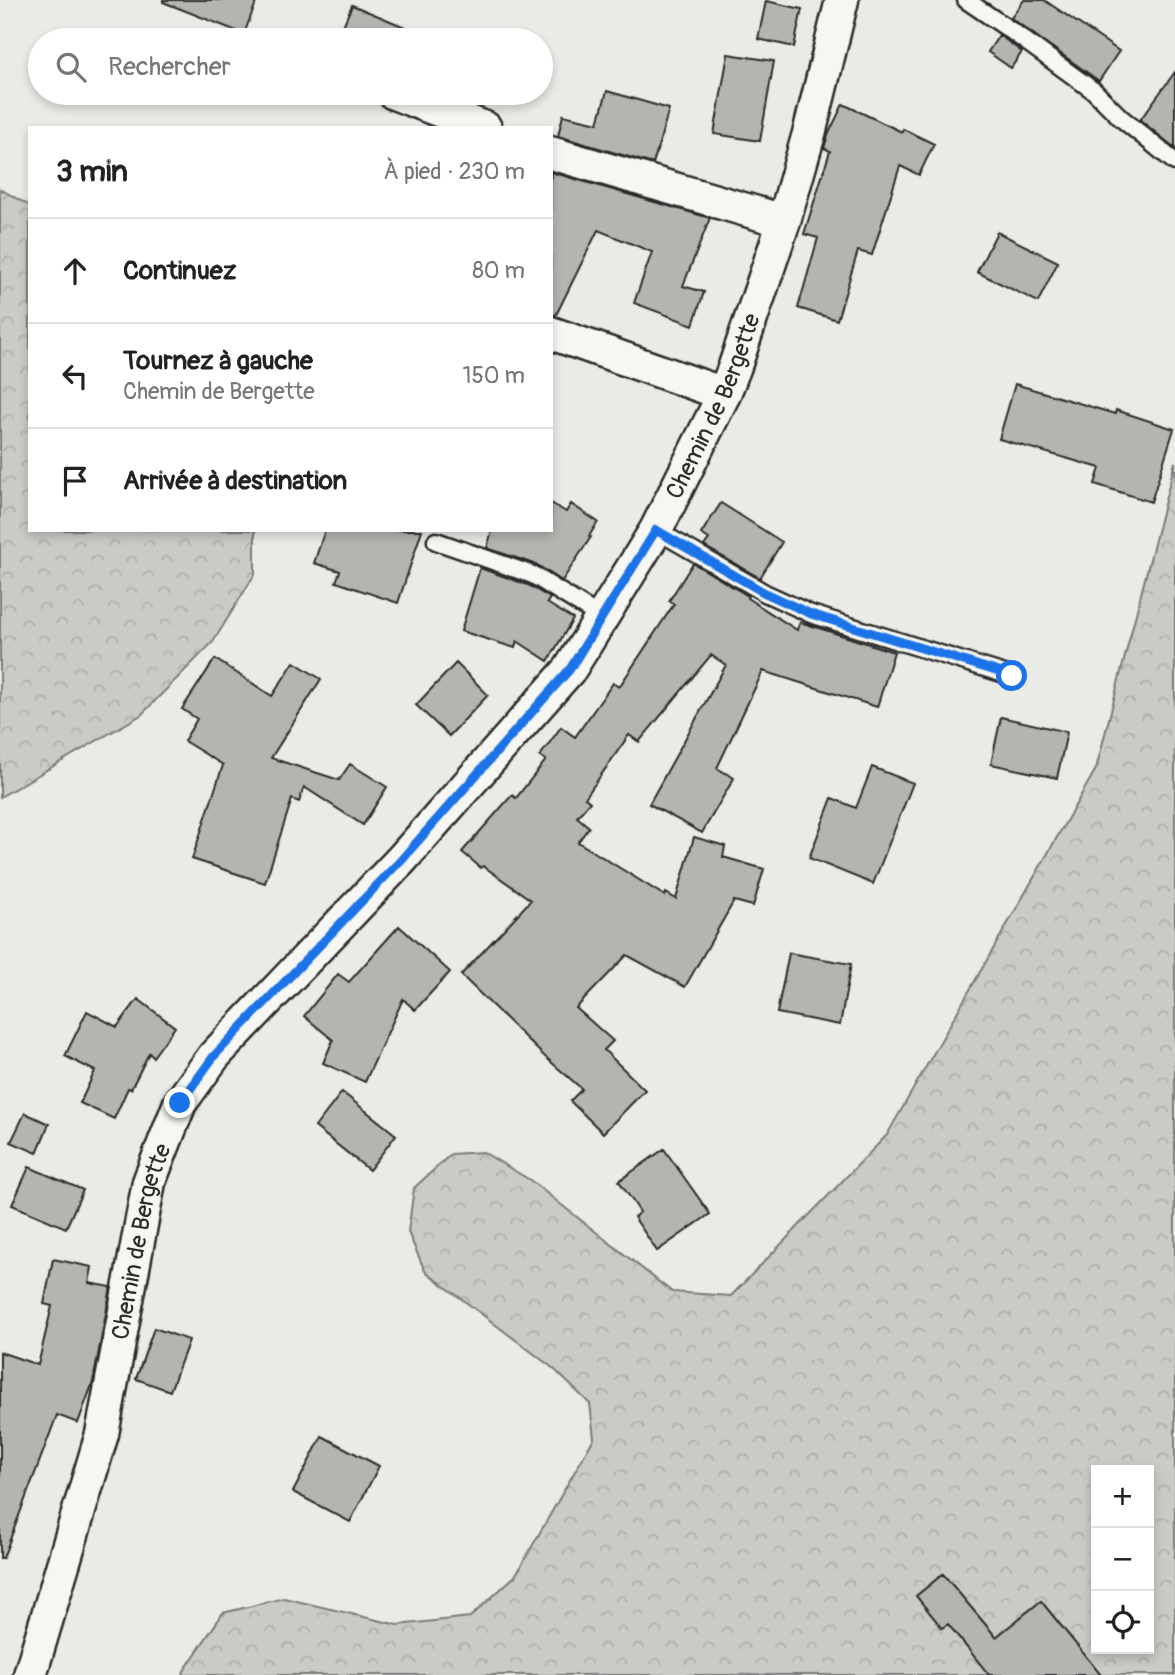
<!DOCTYPE html>
<html lang="fr">
<meta charset="utf-8">
<style>
:root{--surface:#fff;--page:#f2f2f2;--text:#222;--muted:#767676;--line:#e0e0e0}
body{margin:0;font-family:Pangolin,sans-serif;background:var(--page);color:var(--text)}
.controls{position:absolute;right:21px;bottom:21px;display:grid;overflow:hidden;border-radius:0px;box-shadow:0 4px 10px #0003}
.controls button{width:63px;height:63px;display:grid;place-items:center;padding:0;border:0;border-bottom:2px solid var(--line);background:var(--surface);color:var(--text);font:35px sans-serif}
.stop{position:absolute;width:21px;height:21px;margin:-16px;border:5px solid #1a73e8;border-radius:50%;background:#fff}
.stop.end{background:#1a73e8;border-color:#fff;box-shadow:0 2px 7px #0008}
.list{margin:0;padding:0;list-style:none}
h2{display:flex;justify-content:space-between;align-items:center;height:91px;margin:0;padding:0 28px;font-size:30px}
h2 small{font-size:23px;font-weight:400;color:var(--muted)}
.list li{display:grid;grid-template-columns:46px 1fr auto;gap:21px;align-items:center;box-sizing:border-box;height:105px;padding:0 28px;border-top:2px solid var(--line)}
.list b{display:block;font-size:26px;white-space:nowrap}
.list p{margin:0;font-size:23px;white-space:nowrap;color:var(--muted)}
.list em{font-size:23px;font-style:normal;color:var(--muted)}
.icon{flex:none;width:38px;height:38px;fill:none;stroke:currentColor;stroke-width:2;stroke-linecap:round;stroke-linejoin:round}
.map{position:relative;flex:none;width:1175px;height:1675px;overflow:hidden}
.search{position:absolute;background:var(--surface);box-shadow:0 4px 10px #0003;left:28px;top:28px;width:525px;height:77px;display:flex;align-items:center;gap:18px;box-sizing:border-box;padding:0 24px;border-radius:38px;color:var(--muted);font-size:26px}
.panel{position:absolute;background:var(--surface);box-shadow:0 4px 10px #0003;left:28px;top:126px;width:525px;height:406px;border-radius:0px}
.map>svg:first-child{display:block}
.forest{fill:url(#forest-crowns);stroke:#7a7a79;stroke-width:2;fill-rule:evenodd}
.building{fill:#b4b4b1;stroke:#2b2b2b;stroke-width:2}
.lines{fill:none;stroke-linecap:round;stroke-linejoin:round}
.lane-casing{stroke:#2b2b2b;stroke-width:21}
.street-casing{stroke:#2b2b2b;stroke-width:37}
.lane{stroke:#f6f6f2;stroke-width:16}
.street{stroke:#f6f6f2;stroke-width:32}
.route{stroke:#1a73e8;stroke-width:9}
.labels{text-anchor:middle;stroke-width:5;stroke-linejoin:round;paint-order:stroke}
.street-label{font-size:24px;fill:#2b2b2b;stroke:#f6f6f2}
</style>
<div class="map">
<svg width="1175" height="1675" viewBox="0 0 1175 1675">
<defs>
<pattern id="forest-crowns" width="20" height="18" patternUnits="userSpaceOnUse" patternTransform="scale(1.75)"><rect width="20" height="18" fill="#cacac7"/><path d="M2 6a3 3 0 1 1 6 0M12 15a3 3 0 1 1 6 0" fill="none" stroke="#aeaeab"/></pattern>
</defs>
<rect width="100%" height="100%" fill="#eaeae6"/>
<filter id="ink" filterUnits="userSpaceOnUse"><feTurbulence type="fractalNoise" baseFrequency=".0143" numOctaves="2"/><feDisplacementMap in="SourceGraphic" scale="14" xChannelSelector="R" yChannelSelector="G"/><feConvolveMatrix kernelMatrix="1 2 1 2 8 2 1 2 1" color-interpolation-filters="sRGB"/></filter>
<g filter="url(#ink)">
<path class="forest" d="M0,189L30,206V530H255V574L213,642L141,715L0,797Z
M1175,462V1675H183L184,1671L223,1613L284,1598L398,1625L470,1617L515,1576L594,1438L590,1404L554,1369L425,1271L408,1232L414,1188L451,1154L483,1152L530,1180L672,1292L731,1296L887,1135L1096,769ZM1096,1470H1149V1649H1096Z"/>
<path class="building" d="M163,0H257L244,34L163,2Z
M1024,0H1044L1119,51L1099,81L1011,18Z
M766,1L802,9L794,47L758,39Z
M352,5L436,40H337Z
M999,35L1022,52L1011,68L988,52Z
M728,54L774,61L760,141L714,134Z
M1175,72V148L1140,120Z
M607,91L669,109L653,164L558,136L563,115L598,123Z
M843,104L902,132L903,129L934,144L919,175L900,166L872,255L858,251L837,320L798,308L818,238L804,234L830,151L824,148L828,135Z
M551,172L710,218L683,286L704,292L693,325L634,303L652,252L598,230L556,315H551Z
M997,232L1058,262L1038,302L977,272Z
M1015,384L1115,414L1116,410L1174,429L1151,502L1095,484L1100,468L999,439Z
M551,503L566,512L571,504L598,522L589,536L591,537L562,581L537,565L487,548L492,530H551Z
M721,503L782,542L760,578L704,546L709,539L701,534Z
M325,530H422L398,603L336,582L340,571L314,563Z
M693,563L748,596L747,598L797,630L800,622L894,652L877,707L763,671L717,768L734,778L702,833L649,804L726,665L711,655L639,742L629,735L585,798L590,802L577,817L589,827L578,842L665,896L666,893L676,899L694,837L725,846L723,857L764,869L753,906L734,901L685,987L627,955L576,1008L613,1041L604,1050L645,1090L603,1133L570,1101L582,1089L543,1055L461,975L531,900L483,866L481,868L462,852L512,795L516,798L546,760L540,756L561,727L575,737L613,683L619,687L674,604L669,601Z
M480,568L528,585L550,598L547,603L573,619L548,661L517,641L515,648L461,631Z
M215,659L272,696L294,662L321,679L271,758L339,780L350,764L387,787L363,825L304,787L299,802L292,799L265,883L192,859L223,765L184,741L197,719L182,709Z
M456,663L488,695L449,736L416,705Z
M1001,717L1067,732L1057,778L991,764Z
M872,767L913,783L873,884L809,858L832,798L856,808Z
M399,926L450,972L415,1010L403,999L365,1082L323,1063L333,1040L304,1016L338,974L349,982Z
M789,953L851,964L840,1025L777,1013Z
M138,999L175,1027L153,1057L149,1053L131,1089L128,1088L114,1119L80,1103L95,1071L65,1056L87,1011L117,1027Z
M342,1092L396,1135L369,1170L315,1127Z
M25,1113L49,1124L37,1153L11,1142Z
M664,1149L710,1214L657,1251L634,1217L640,1212L619,1181Z
M29,1167L83,1190L66,1228L12,1205Z
M53,1259L92,1267L89,1283L111,1287L93,1382L78,1423L57,1415L3,1558H0V1352L38,1365L52,1306L44,1304Z
M154,1328L189,1340L170,1391L136,1379Z
M322,1436L379,1466L350,1522L293,1492Z
M943,1574L996,1637L1041,1601L1101,1675H989L948,1624L942,1628L916,1596Z"/>
<g class="lines">
<g class="lane-casing">
<path id="lane" d="M966,0L1013,32L1094,91L1121,118L1175,162
M656,530L765,593L811,614L1011,676
M436,541L533,575L602,618"/>
</g>
<g class="street-casing">
<g id="street">
<path d="M394,93L485,128"/>
<path d="M551,153L784,221"/>
<path d="M551,333L724,394"/>
<path id="s1" d="M30,1675L102,1434L149,1182L180,1103L214,1056L402,859L570,669L656,530L724,394L735,366L784,221L810,130L842,0"/>
</g>
</g>
<use href="#lane" class="lane"/>
<use href="#street" class="street"/>
</g>
</g>
<g class="lines" filter="url(#ink)">
<path class="route" d="M180,1103L214,1056L402,859L570,669L656,530L765,593L811,614L1012,676"/>
</g>
<g class="labels">
<g class="street-label">
<text dy="8" stroke="none"><textPath href="#s1" startOffset="1477">Chemin de Bergette</textPath></text>
<text dy="8" stroke="none"><textPath href="#s1" startOffset="448">Chemin de Bergette</textPath></text>
</g>
</g>
</svg>
<div class="controls">
<button>+</button>
<button>−</button>
<button><svg class="icon" aria-label="locate" viewBox="0 0 24 24"><circle cx="12" cy="12" r="6"/><path d="M12 2v4M12 18v4M2 12h4M18 12h4"/></svg></button>
</div>
<div class="stop" style="left:1012px;top:676px"></div>
<div class="stop end" style="left:180px;top:1103px"></div>
<div class="search"><svg class="icon" aria-label="search" viewBox="0 0 24 24"><circle cx="10" cy="10" r="6"/><path d="M15 15l6 6"/></svg>Rechercher</div>
<section class="panel">
<h2>3 min<small>À pied · 230 m</small></h2>
<ul class="list">
<li><svg class="icon" aria-label="ahead" viewBox="0 0 24 24"><path d="M12 20V5M6 11l6-6 6 6"/></svg><div><b>Continuez</b></div><em>80 m</em></li>
<li><svg class="icon" aria-label="left" viewBox="0 0 24 24"><path d="M17 20v-9H6M10 6l-5 5 5 5"/></svg><div><b>Tournez à gauche</b><p>Chemin de Bergette</p></div><em>150 m</em></li>
<li><svg class="icon" aria-label="arrive" viewBox="0 0 24 24"><path d="M6 21V4h12l-3 4 3 4H6"/></svg><div><b>Arrivée à destination</b></div></li>
</ul>
</section>
</div>
